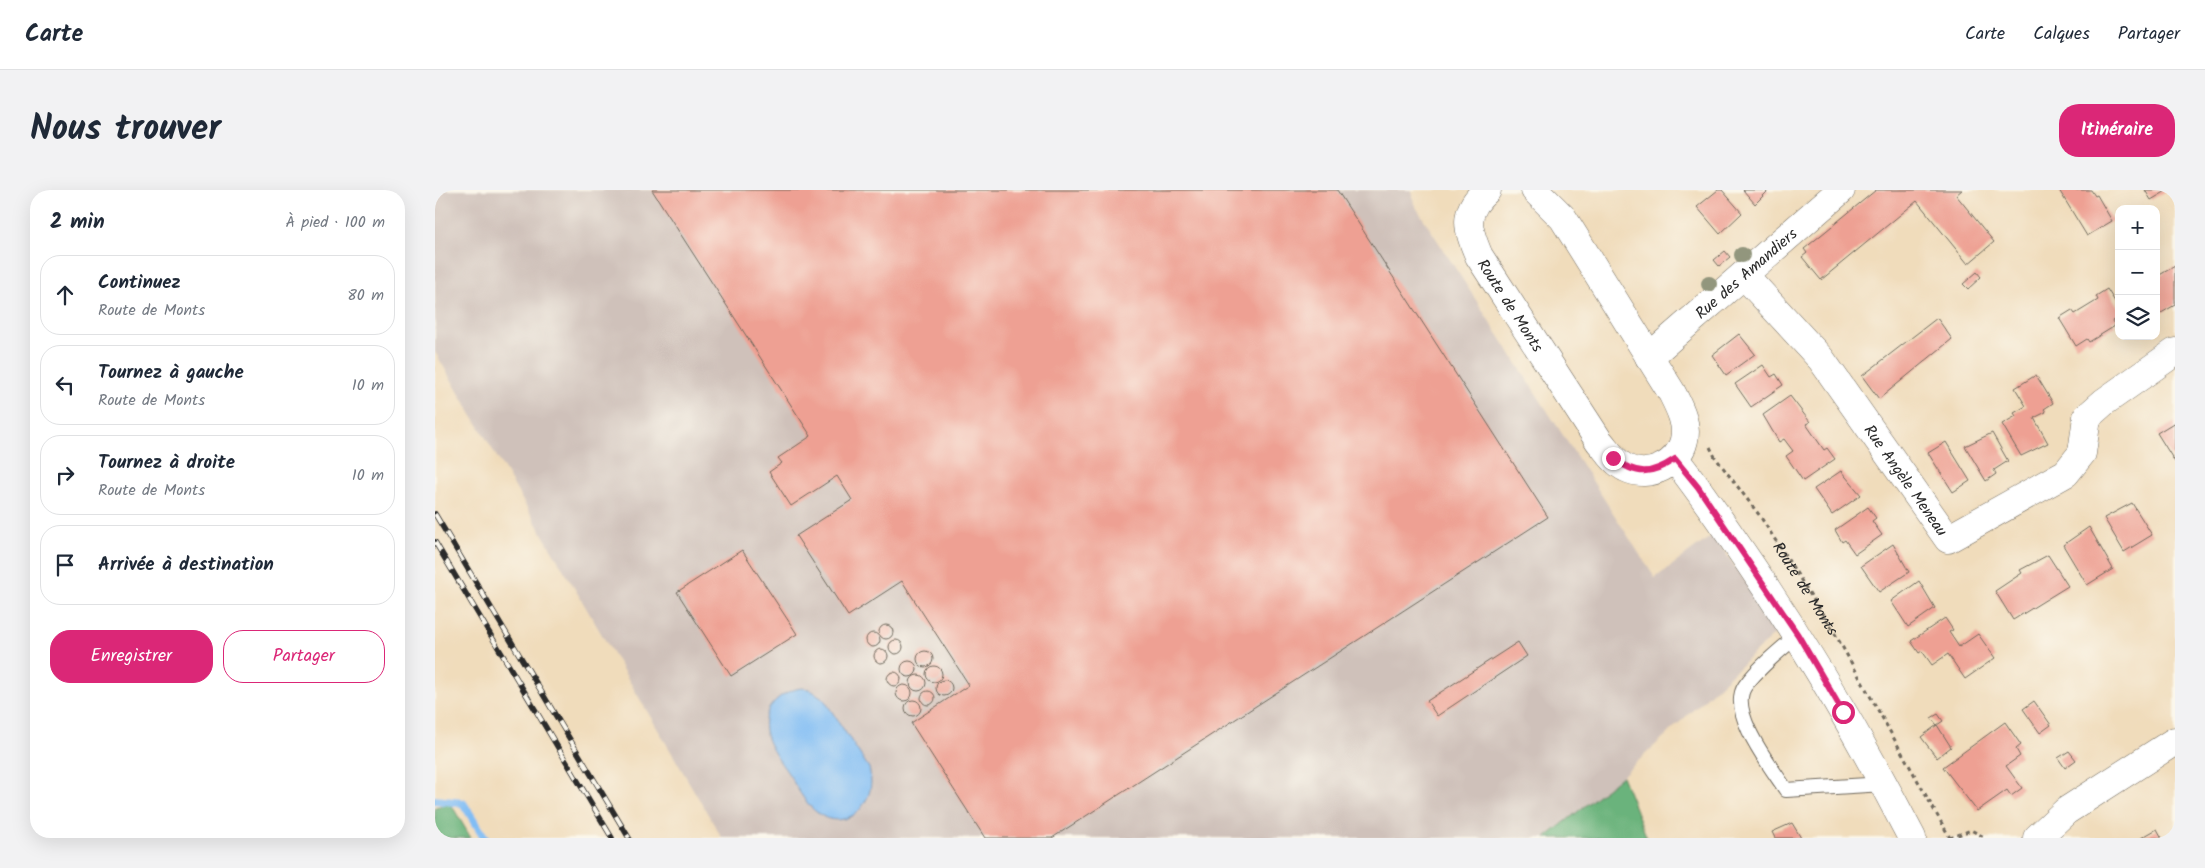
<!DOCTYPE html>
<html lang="fr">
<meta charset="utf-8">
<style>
:root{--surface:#fff;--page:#f2f2f3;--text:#1f2937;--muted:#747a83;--line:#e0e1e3;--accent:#db2777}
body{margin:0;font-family:Kalam,sans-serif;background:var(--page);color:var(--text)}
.controls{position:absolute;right:15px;top:15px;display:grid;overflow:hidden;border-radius:10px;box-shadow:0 5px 20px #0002}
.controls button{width:45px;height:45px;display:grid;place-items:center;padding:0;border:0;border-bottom:1px solid var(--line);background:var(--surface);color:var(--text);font:25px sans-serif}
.stop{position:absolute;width:15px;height:15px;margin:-11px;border:4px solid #db2777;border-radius:50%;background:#fff}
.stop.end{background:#db2777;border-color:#fff;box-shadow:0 1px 5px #0008}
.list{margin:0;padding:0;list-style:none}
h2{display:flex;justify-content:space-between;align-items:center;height:65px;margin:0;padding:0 20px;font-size:21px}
h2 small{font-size:16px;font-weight:400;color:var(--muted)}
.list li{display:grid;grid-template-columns:32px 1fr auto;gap:15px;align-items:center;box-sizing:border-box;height:80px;margin:0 10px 10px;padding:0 10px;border:1px solid var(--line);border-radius:20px}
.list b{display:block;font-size:19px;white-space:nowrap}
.list p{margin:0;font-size:16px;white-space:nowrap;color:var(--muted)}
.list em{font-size:16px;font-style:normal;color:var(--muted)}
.actions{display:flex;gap:10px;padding:15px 20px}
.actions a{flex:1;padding:11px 0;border:1px solid var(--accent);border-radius:20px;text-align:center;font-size:18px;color:var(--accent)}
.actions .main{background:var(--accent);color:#fff}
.icon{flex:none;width:28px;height:28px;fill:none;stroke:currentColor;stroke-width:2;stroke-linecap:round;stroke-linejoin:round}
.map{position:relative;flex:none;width:1740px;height:648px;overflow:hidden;border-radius:20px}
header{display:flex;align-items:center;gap:30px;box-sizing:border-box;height:70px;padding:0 25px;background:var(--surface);border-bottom:1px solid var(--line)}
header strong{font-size:24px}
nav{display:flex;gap:28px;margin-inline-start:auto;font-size:18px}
.intro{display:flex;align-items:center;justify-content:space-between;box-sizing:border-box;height:120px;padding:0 30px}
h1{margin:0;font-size:35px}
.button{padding:12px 22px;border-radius:20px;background:var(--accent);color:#fff;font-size:18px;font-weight:700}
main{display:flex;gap:30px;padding:0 30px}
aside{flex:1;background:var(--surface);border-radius:20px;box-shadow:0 5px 20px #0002}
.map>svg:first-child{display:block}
.industrial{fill:#cfc1ba}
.forest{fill:#6ab37b;stroke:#4a6f53}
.water{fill:#81bdf4;stroke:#567490}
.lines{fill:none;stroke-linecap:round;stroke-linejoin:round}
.stream{stroke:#81bdf4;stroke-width:8}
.building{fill:#eea093}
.lane-casing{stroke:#70695d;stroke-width:16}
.street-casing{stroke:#70695d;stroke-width:29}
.secondary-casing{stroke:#70695d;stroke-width:29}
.path{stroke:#70695d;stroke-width:3;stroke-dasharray:4 4;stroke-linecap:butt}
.lane{stroke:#fff;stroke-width:14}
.street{stroke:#fff;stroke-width:28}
.secondary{stroke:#fff;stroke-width:28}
.rail-casing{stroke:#2b2b2b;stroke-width:5.5}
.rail{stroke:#fbf7ec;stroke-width:4;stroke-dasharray:11;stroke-linecap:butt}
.tree{fill:#92967d}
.route{stroke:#db2777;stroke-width:6}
.labels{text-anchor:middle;stroke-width:4;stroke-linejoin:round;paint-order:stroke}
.street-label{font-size:16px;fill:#2b2b2b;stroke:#fbf7ec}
</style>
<header>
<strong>Carte</strong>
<nav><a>Carte</a><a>Calques</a><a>Partager</a></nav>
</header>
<div class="intro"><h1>Nous trouver</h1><a class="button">Itinéraire</a></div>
<main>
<aside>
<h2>2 min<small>À pied · 100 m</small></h2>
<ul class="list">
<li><svg class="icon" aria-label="ahead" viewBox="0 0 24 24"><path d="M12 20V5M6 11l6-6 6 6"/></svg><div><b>Continuez</b><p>Route de Monts</p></div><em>80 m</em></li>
<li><svg class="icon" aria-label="left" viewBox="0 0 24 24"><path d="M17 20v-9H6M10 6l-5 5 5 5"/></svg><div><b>Tournez à gauche</b><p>Route de Monts</p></div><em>10 m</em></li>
<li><svg class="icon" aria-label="right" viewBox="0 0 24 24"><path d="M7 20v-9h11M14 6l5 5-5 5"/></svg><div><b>Tournez à droite</b><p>Route de Monts</p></div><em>10 m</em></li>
<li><svg class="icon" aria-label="arrive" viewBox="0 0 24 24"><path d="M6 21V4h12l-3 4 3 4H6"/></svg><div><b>Arrivée à destination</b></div></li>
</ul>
<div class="actions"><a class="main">Enregistrer</a><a>Partager</a></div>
</aside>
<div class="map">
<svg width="1740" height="648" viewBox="0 0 1740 648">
<rect width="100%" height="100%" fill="#fbf7ec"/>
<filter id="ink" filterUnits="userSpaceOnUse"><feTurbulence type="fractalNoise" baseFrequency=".02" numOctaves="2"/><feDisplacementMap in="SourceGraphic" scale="10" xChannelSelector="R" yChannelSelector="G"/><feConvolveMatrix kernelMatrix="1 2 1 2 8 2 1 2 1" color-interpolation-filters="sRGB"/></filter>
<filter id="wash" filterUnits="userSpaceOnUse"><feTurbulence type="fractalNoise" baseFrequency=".0096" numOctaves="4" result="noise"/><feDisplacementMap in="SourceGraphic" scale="20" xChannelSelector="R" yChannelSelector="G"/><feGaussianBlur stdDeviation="1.12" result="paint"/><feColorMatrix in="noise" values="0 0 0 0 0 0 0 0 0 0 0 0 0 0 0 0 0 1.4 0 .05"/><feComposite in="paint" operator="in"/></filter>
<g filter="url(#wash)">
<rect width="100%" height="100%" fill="#f0dcbb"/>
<path class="industrial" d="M0,0H976L979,14L1220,388L1278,345L1344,440L1187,586L1110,648H287L0,162Z"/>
<path class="forest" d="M1187,586L1212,648H1110Z
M15,614H16L36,648H0V617Z"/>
<path class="water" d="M366,498L374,499L388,508L434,578C438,594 436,605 426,618C418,629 401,633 389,627C374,620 363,600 355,586C340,564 316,537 339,512C347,504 355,500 366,498Z"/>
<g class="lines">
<path class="stream" d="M0,610L28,613L50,648"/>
</g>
<g id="blocks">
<path class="building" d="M217,0H902L1113,327L617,648H550L476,533L534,495L467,391L413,426L361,346L417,310L402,286L356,316L334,282L347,273L343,268L376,246Z
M1283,0H1287L1307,23L1285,44L1262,17Z
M1308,0H1334L1320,14Z
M1441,0H1527L1521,5L1559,52L1533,74L1482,11L1386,90L1367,67L1372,63L1369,59Z
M1624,0H1656L1660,6L1662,5L1677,31L1652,46Z
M1710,0H1733L1716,10Z
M1290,61L1295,67L1284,76L1279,70Z
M1740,76V115L1721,126V87Z
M1542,82L1546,87L1533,99L1528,94Z
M1672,99L1684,118V127L1677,131L1680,136L1654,152L1652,149L1641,156L1624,128L1637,120L1640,124L1663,110L1661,106Z
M1502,128L1517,149L1444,209L1427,186Z
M1304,144L1320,164L1291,185L1277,165Z
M1328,175L1336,187L1341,184L1348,195L1316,217L1300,194Z
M1601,185L1618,213L1609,219L1611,222L1599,228L1613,253L1586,266L1567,234L1581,226L1579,223L1591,216L1580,198Z
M1355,206L1375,232L1371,234L1389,260L1392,258L1400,269L1368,291L1351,266L1358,261L1349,249L1344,252L1328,225Z
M1740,232V272L1722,243Z
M1557,243L1573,271L1559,280L1561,284L1551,291L1530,256Z
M1511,252L1535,291L1518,302L1493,263Z
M1406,281L1426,305L1397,325L1379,299Z
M1697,313L1717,345L1689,362L1669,328Z
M1433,317L1441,328L1437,331L1447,345L1420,364L1410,350L1407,352L1400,340Z
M1654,337L1678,379L1652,395L1628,355Z
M1458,354L1474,382L1444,402L1426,376Z
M307,360L362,444L296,486L242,402Z
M1613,365L1633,396L1578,430L1560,401L1587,383L1585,380Z
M1484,391L1500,418L1473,437L1456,411Z
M1510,428L1518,440L1514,442L1524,457L1543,444L1560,468L1530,489L1513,464L1497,475L1487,461L1484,463L1476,451Z
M444 442a7 7 0 1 1 14 0a7 7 0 1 1-14 0Z
M431 450a7 7 0 1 1 14 0a7 7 0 1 1-14 0Z
M454 457a7 7 0 1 1 14 0a7 7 0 1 1-14 0Z
M1083,452L1092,466L1002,526L992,511Z
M439 466a7 7 0 1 1 14 0a7 7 0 1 1-14 0Z
M482 469a8 8 0 1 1 16 0a8 8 0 1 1-16 0Z
M466 479a8 8 0 1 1 16 0a8 8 0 1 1-16 0Z
M491 484a8 8 0 1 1 16 0a8 8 0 1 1-16 0Z
M452 489a7 7 0 1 1 14 0a7 7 0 1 1-14 0Z
M475 493a8 8 0 1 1 16 0a8 8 0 1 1-16 0Z
M501 498a8 8 0 1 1 16 0a8 8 0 1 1-16 0Z
M461 503a8 8 0 1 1 16 0a8 8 0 1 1-16 0Z
M486 508a7 7 0 1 1 14 0a7 7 0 1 1-14 0Z
M470 518a8 8 0 1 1 16 0a8 8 0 1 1-16 0Z
M1599,511L1616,535L1605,543L1588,519Z
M1503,524L1508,531L1502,535L1496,528Z
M1570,532L1586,555L1581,559L1585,566L1571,576L1587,598L1576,606L1572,600L1542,621L1508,577Z
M1502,535L1516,557L1502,568L1486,547Z
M1634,561L1641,570L1630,578L1623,568Z
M1357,633L1366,648H1340L1337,642Z
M1722,639L1727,648H1706Z"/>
</g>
</g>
<g filter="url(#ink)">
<use href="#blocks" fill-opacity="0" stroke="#70695d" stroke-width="1"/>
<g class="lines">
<g class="lane-casing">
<path id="lane" d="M1363,445C1346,459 1323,478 1310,496C1292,522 1337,578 1351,600L1449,594"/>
</g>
<g class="street-casing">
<g id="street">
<path id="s2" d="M1309,85L1386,169L1513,349L1631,283L1647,263L1652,227L1669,212L1740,162"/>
<path id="s3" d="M1214,167L1406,0"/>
<path d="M1602,648L1631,621L1740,551"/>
</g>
</g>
<g class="secondary-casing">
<g id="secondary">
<path id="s4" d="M1052,0C1027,22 1032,38 1044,66L1164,251C1172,260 1180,273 1191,278C1214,290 1244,274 1249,250C1253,234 1244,217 1237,203L1128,28L1100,0"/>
<path d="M1240,269C1267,303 1291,339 1315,374C1375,462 1428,553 1477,648"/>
</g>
</g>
<g class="path">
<path id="s1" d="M1275,257L1280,267L1325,326L1399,442L1515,648"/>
<path d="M1515,648L1536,640L1551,648"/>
</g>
<use href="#lane" class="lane"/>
<use href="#street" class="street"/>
<use href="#secondary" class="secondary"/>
<g class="rail-casing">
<path id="rail" d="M0,324L194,648
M0,352L177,648"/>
</g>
<use href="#rail" class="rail"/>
</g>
<g class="tree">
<circle cx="1307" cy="65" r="8"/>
<circle cx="1274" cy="94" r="8"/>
</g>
</g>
<g class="lines" filter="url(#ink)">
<path class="route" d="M1178,268C1202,286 1216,285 1240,269L1263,297L1363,445L1408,522"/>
</g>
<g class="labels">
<g class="street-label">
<text dy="6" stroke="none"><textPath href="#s3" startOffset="128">Rue des Amandiers</textPath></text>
<text dy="6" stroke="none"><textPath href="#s4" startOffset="132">Route de Monts</textPath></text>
<text dy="6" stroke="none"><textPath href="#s2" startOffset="262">Rue Angèle Meneau</textPath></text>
<text dy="6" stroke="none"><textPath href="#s1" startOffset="171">Route de Monts</textPath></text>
</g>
</g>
</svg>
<div class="controls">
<button>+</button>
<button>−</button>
<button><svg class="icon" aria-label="layers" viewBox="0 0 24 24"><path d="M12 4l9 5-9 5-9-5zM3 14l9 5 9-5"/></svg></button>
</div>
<div class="stop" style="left:1408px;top:522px"></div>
<div class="stop end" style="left:1178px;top:268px"></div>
</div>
</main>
